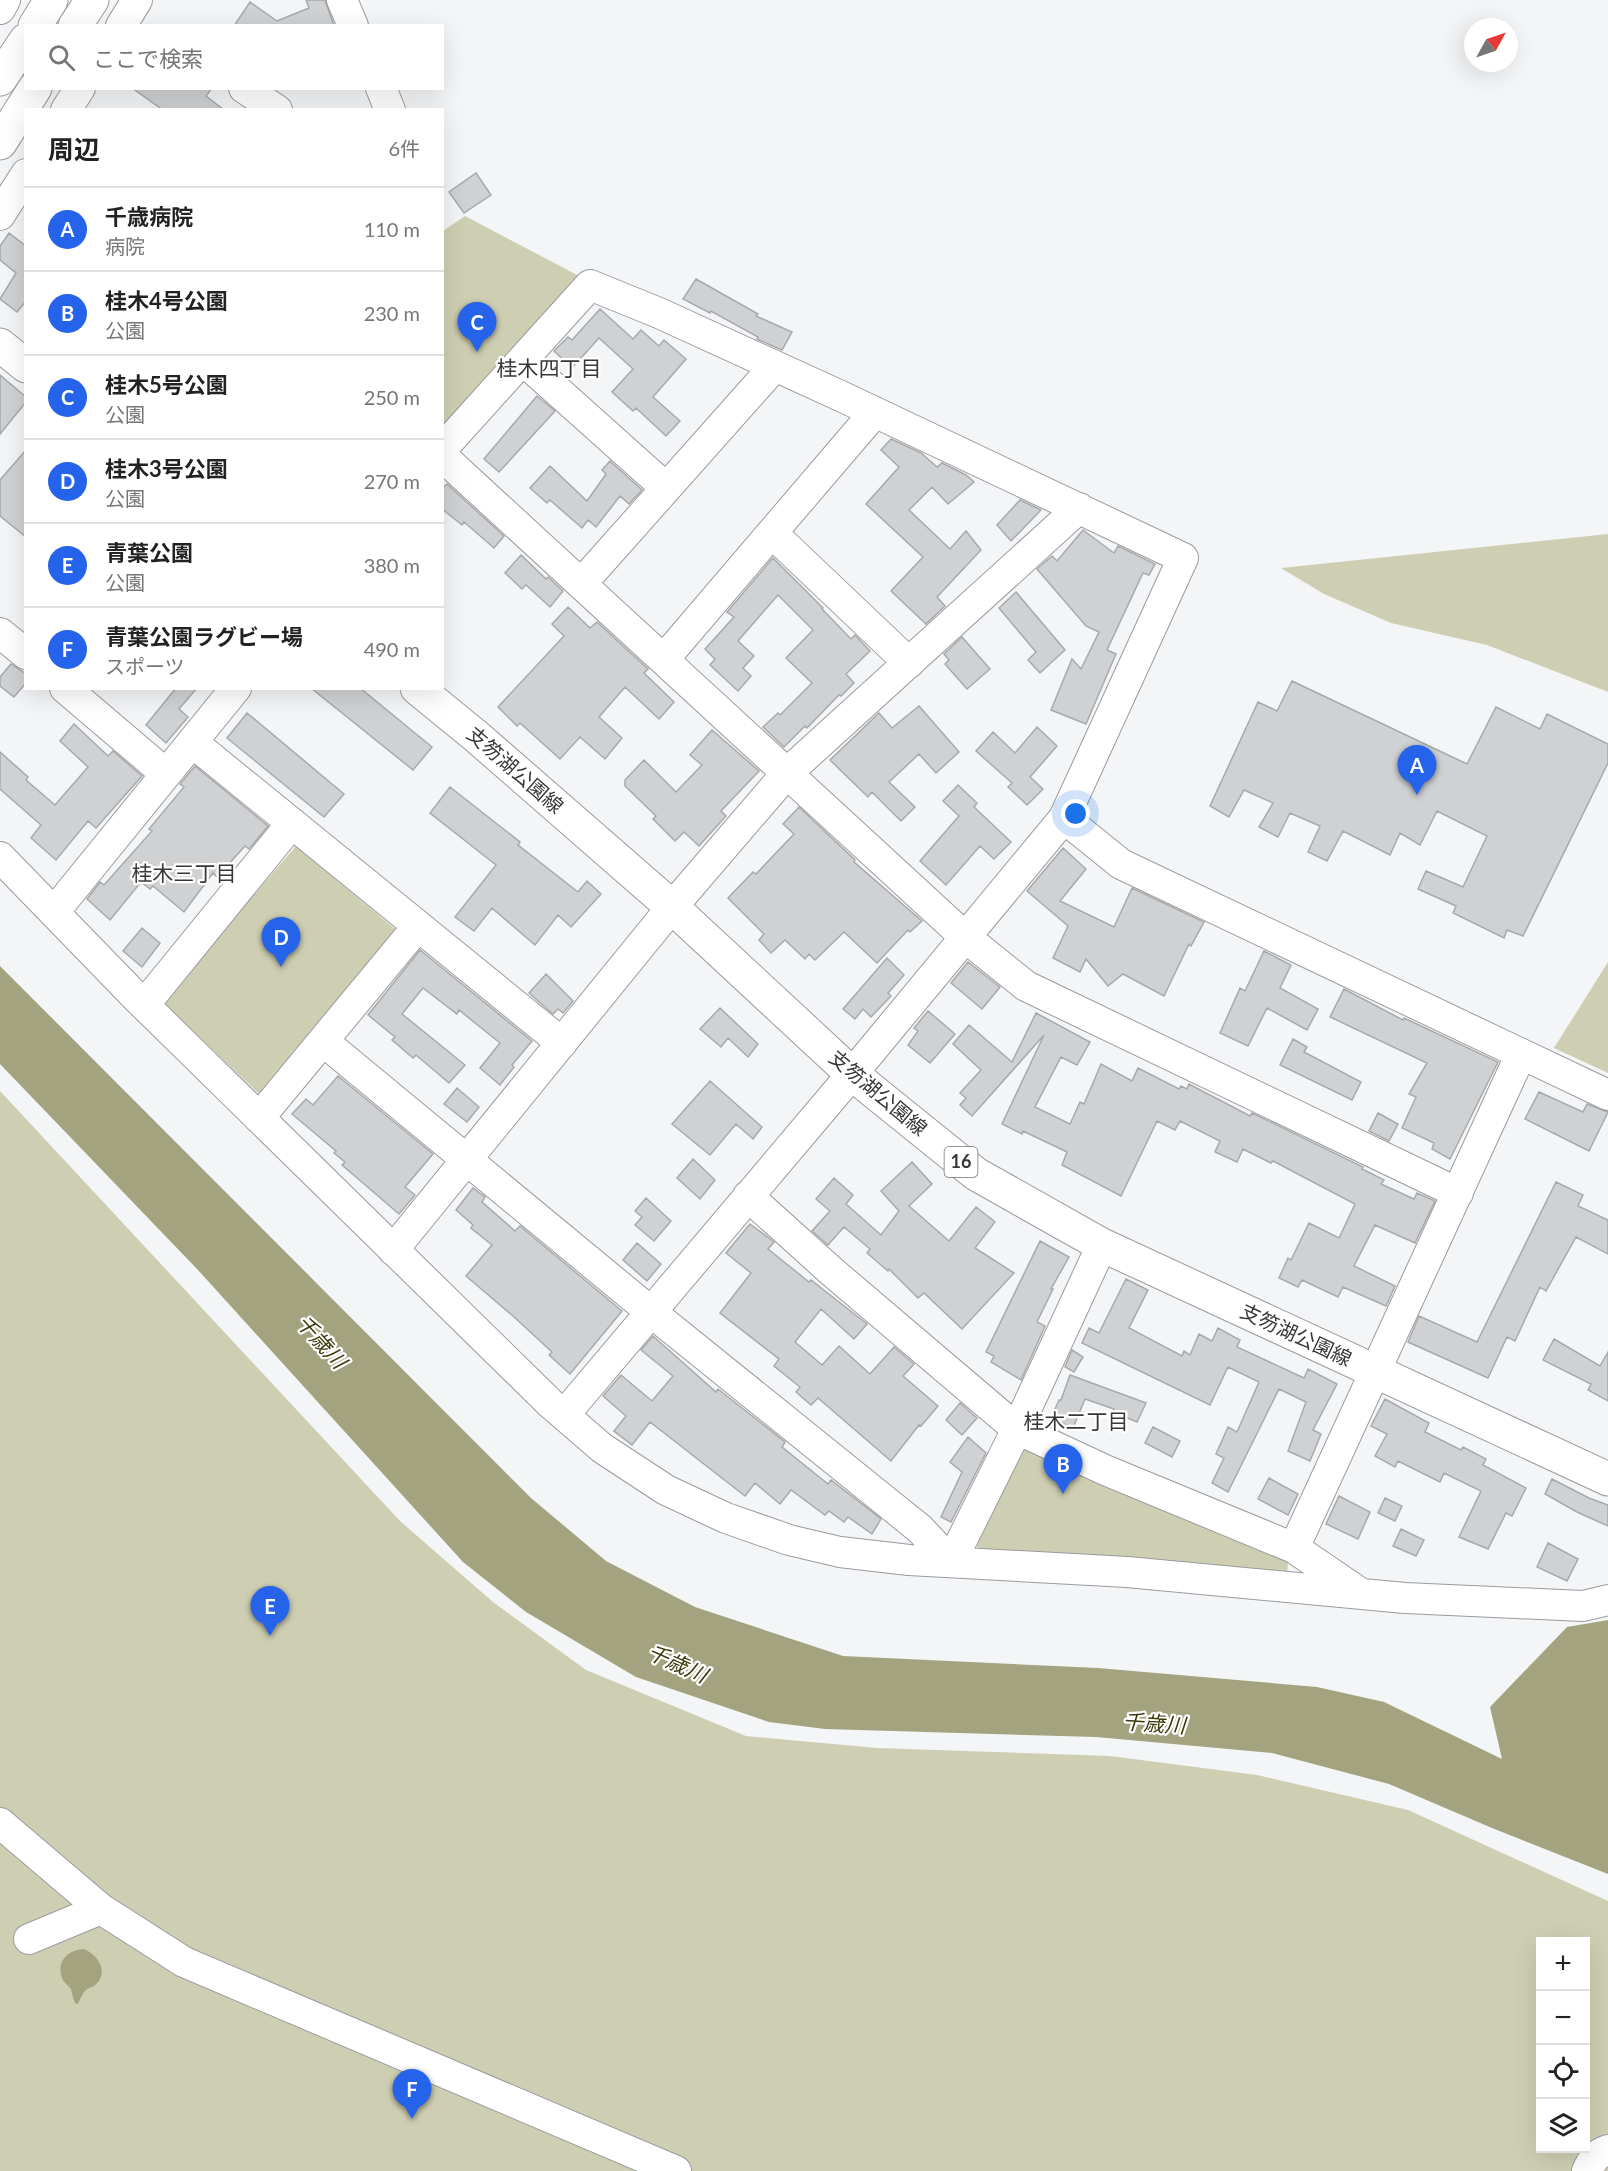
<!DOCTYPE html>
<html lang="ja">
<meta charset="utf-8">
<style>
:root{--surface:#fff;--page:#f6f6f6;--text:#222;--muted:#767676;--line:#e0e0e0;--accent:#2563eb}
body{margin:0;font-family:Lato,"Noto Sans JP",sans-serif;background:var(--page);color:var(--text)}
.controls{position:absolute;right:18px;bottom:18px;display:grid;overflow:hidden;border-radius:0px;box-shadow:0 6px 24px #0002}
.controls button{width:54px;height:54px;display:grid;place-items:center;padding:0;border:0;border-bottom:2px solid var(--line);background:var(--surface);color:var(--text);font:30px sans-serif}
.compass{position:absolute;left:1464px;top:18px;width:54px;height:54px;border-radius:50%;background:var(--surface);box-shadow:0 6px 24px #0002;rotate:50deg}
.you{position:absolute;left:1076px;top:814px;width:21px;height:21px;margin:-15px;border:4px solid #fff;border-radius:50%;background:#1a73e8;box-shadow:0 0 0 9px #1a73e833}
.badge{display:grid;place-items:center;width:39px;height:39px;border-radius:50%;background:var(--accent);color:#fff;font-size:20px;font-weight:700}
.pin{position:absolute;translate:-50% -50px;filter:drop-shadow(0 2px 3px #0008)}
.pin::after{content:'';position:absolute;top:32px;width:21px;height:18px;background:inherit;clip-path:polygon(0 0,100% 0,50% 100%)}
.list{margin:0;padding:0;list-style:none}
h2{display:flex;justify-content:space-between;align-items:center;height:78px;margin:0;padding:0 24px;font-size:26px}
h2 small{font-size:20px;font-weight:400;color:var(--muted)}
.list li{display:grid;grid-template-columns:39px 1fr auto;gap:18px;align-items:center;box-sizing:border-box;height:84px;padding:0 24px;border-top:2px solid var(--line)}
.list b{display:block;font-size:22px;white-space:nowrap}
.list p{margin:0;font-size:20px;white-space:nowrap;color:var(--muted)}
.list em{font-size:20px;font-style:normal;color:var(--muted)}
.icon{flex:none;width:33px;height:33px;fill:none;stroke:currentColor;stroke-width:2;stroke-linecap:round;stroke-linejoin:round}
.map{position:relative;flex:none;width:1608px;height:2171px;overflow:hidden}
.search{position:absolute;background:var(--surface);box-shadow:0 6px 24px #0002;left:24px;top:24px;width:420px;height:66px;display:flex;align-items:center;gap:15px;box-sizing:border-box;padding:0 21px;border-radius:0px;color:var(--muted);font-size:22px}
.panel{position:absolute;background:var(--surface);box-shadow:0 6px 24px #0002;left:24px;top:108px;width:420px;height:582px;border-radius:0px}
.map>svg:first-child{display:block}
.green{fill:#cecfb2;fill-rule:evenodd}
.water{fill:#a3a47f}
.building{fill:#cfd1d3;stroke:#a7a9ab;stroke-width:1.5}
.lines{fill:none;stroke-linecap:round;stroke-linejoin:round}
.minor-casing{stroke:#999b9e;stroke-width:32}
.major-casing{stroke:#999b9e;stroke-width:35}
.highway-casing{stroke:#999b9e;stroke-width:35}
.minor{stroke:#fff;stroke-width:30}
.major{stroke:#fff;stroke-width:33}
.highway{stroke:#fff;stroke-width:33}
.labels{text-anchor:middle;stroke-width:4.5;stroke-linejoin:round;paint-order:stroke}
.shield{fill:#fff;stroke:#737374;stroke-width:1.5}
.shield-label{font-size:18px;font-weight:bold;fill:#373738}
.street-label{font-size:20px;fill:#373738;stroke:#fff}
.neighbourhood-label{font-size:21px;fill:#373738;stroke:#fff}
.water-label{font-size:21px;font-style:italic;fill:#3a3909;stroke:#fff}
</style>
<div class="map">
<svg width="1608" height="2171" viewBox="0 0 1608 2171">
<rect width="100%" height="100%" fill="#f3f5f7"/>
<path class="green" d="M465,216L579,276L443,428V231Z
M1608,534V692L1487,645L1391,623L1324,594L1281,568Z
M296,846L400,933L261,1096L162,1001Z
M1608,962V1073L1554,1048Z
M0,1091L400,1521L493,1602L586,1670L746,1736L877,1748L1110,1756L1257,1775L1408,1810L1608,1901V2171H0ZM1540,1942H1586V2148H1540Z
M1019,1447L1288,1562L1287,1575L979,1550L975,1541Z"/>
<path class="water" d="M0,966L531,1498L606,1561L695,1607L843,1656L1098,1668L1317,1687L1384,1702L1502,1759L1490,1707L1567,1627L1608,1620V1874L1492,1828L1389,1784L1272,1753L1096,1737L825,1729L769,1722L636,1677L526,1612L463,1562L198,1270L0,1064Z
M84,1949C99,1955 110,1974 94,1986C89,1989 89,1987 85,1991C82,1994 80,2000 78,2004L75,2003C73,1999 72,1993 71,1989C68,1985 64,1983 62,1978C56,1961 68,1950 84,1949Z"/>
<path class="building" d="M306,0H325L334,26H234L250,2L277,21L309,8Z
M132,88H212L206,96L224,110H163Z
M476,173L491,195L464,213L449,192Z
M9,233L26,246V301L17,312L0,299L16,273L0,260V246Z
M696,279L758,314L756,316L792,332L782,350L757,339L758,337L711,311L710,313L683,299Z
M600,309L633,339L641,330L659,346L664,340L686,359L653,397L680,421L666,436L636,408L633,411L612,392L633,369L599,338L572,368L554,351L568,337L572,340Z
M0,375L26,397V402L0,434Z
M537,396L555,411L499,472L484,459Z
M891,439L921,453L937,467L942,463L966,475L974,482L948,504L932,487L909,510L950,549L966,531L981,550L937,597L945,606L926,624L891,591L923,557L866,504L899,467L881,450Z
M26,450V537L0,516V480Z
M610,461L642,490L629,504L620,496L596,527L588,520L582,528L550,500L547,503L530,488L550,466L587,501L606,474L602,470Z
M447,484L504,536L494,548L464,522L462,525L442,509V489Z
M1020,500L1041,510L1011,541L997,525Z
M1083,530L1114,553L1118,546L1155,564L1149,575L1143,573L1107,650L1116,654L1086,724L1051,710L1072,659L1081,669L1099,632L1086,626L1037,569L1052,556L1057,561Z
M521,555L546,579L548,577L563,591L550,607L526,585L522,589L505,573Z
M773,558L823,608L822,609L851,639L855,635L870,651L846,674L854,683L841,696L839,695L807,728L805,726L784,747L763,727L778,713L780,715L812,683L786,658L813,630L778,595L738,641L754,656L743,668L751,676L738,691L710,665L715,659L705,649L734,617L727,612Z
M1016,592L1065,650L1040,673L1028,660L1036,652L999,608Z
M568,607L590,628L597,622L648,669L644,673L674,702L659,719L625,687L599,717L622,738L605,759L580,737L560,759L520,723L517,726L498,707L564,636L552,624Z
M962,637L990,669L967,689L945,664L949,660L944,654Z
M11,664L26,674V683L14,697L0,686V677Z
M1292,681L1467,764L1496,707L1540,729L1547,714L1608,744V763L1523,936L1507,930L1504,938L1453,913L1456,906L1418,889L1426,871L1463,887L1487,836L1437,811L1420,845L1400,833L1390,855L1343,831L1327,861L1308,852L1320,826L1290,813L1278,837L1259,827L1273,803L1244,790L1229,817L1210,806L1258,702L1277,711Z
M176,688H197L179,709L188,717L166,743L146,725Z
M311,688H360L432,747L413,770Z
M919,706L959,752L936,773L919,754L889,782L915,807L901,821L872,792L868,797L830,760L879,713L892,728Z
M247,713L344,794L324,817L227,738Z
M74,724L108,756L113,751L142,776L96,828L88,821L56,860L31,838L41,825L0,789V752L28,777L26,780L55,805L88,767L60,741Z
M1037,727L1057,746L1030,777L1043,789L1027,805L1008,787L1012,783L976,751L993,732L1015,753Z
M712,730L759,771L721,811L726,816L699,846L684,832L675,841L653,819L656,816L625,786V780L644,760L676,792L702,765L690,755Z
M195,766L268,826L249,849L245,846L217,877L213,873L184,912L153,886L150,889L141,882L110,920L87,899L100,882L104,885L152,831L149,829L184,787L180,784Z
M958,785L977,803L974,807L1011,842L994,859L980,846L946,885L920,861L959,816L943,801Z
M450,787L520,842L518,845L578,892L587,881L601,894L571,927L558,915L535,945L492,908L474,931L455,917L496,865L430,813Z
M799,807L855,860L854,862L922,921L910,932L908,930L877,963L844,932L815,960L809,954L805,959L785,940L771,953L759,940L764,934L728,898L753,872L756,874L794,834L783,824Z
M1063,848L1086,869L1060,901L1114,927L1132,888L1204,922L1191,946L1189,944L1164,996L1123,974L1108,986L1086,959L1080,972L1053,958L1068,926L1027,891Z
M142,928L160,943L142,967L123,951Z
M420,950L532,1041L512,1065L514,1067L500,1085L480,1068L500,1043L459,1010L457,1014L423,988L402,1014L465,1065L449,1083L416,1055L413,1058L392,1040L395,1037L368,1015Z
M1264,951L1291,965L1280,988L1318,1009L1307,1030L1267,1008L1248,1046L1220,1033L1240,988L1245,991Z
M887,958L904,975L888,993L891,996L871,1017L863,1009L855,1019L843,1009Z
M968,962L1000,987L982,1009L951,983Z
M546,974L573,1001L563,1013L558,1009L553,1014L529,993Z
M1344,989L1403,1020L1404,1018L1498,1062L1450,1159L1432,1149L1434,1143L1402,1128L1416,1097L1409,1094L1427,1063L1330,1017Z
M720,1008L758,1044L748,1057L728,1038L721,1047L700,1029Z
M928,1011L955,1034L930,1063L908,1045L918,1031L914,1028Z
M1036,1013L1090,1042L1077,1065L1061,1057L1035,1107L1070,1124L1080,1102L1084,1104L1101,1064L1132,1081L1138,1068L1179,1089L1181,1086L1187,1089L1189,1084L1250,1116L1252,1113L1363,1167L1362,1169L1384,1180L1381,1184L1414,1199L1417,1193L1435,1201L1415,1243L1375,1225L1354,1266L1395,1286L1386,1306L1343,1287L1338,1297L1302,1280L1298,1287L1279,1278L1288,1258L1291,1260L1309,1223L1339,1238L1355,1204L1273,1161L1271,1163L1243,1149L1237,1162L1215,1152L1220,1141L1180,1121L1175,1130L1157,1121L1121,1196L1062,1165L1067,1152L1023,1131L1022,1134L1002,1124L1044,1035L972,1116L960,1105L966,1098L960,1093L981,1070L953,1044L969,1025L1012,1062Z
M1293,1039L1307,1047L1304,1052L1361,1082L1352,1100L1280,1065Z
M338,1076L433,1154L405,1187L415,1195L399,1214L342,1165L345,1162L334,1153L336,1151L292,1114L306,1099L313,1105Z
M710,1081L762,1127L753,1139L736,1124L710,1155L672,1124Z
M457,1088L479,1107L467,1122L444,1104Z
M1539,1092L1583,1112L1587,1104L1608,1112L1589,1151L1525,1119Z
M1378,1113L1398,1124L1389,1141L1369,1131Z
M693,1159L715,1180L700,1199L677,1178Z
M912,1162L932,1184L909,1206L949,1241L976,1207L995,1222L975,1248L1014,1273L962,1329L924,1293L918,1298L889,1269L888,1271L867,1253L870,1249L844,1227L828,1245L812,1231L830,1211L816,1199L834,1178L853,1195L846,1204L881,1235L899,1211L881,1191Z
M1556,1182L1583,1195L1578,1206L1608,1220V1254L1576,1237L1546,1291L1540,1287L1515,1341L1507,1337L1488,1378L1408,1342L1419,1316L1477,1342Z
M473,1188L485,1197L482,1202L515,1231L520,1226L622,1311L570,1374L549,1355L552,1352L513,1316L466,1276L492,1245L471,1228L473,1225L456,1210Z
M646,1198L671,1221L654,1241L635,1225L642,1217L635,1211Z
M750,1224L774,1242L768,1249L809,1282L811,1280L867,1324L854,1339L821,1309L795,1342L822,1365L839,1346L870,1374L894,1347L914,1364L903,1376L938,1406L921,1426L919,1425L891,1461L818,1398L811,1405L796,1392L800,1387L774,1366L779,1359L720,1313L751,1273L726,1253Z
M1040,1241L1069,1257L1051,1289H1053L1037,1322L1045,1326L1021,1380L991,1362L994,1356L986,1352Z
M637,1243L661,1264L647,1281L623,1260Z
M1126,1279L1148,1290L1129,1328L1182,1356L1184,1351L1190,1355L1199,1334L1212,1341L1218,1328L1240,1340L1237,1347L1304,1378L1308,1369L1337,1384L1313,1430L1321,1434L1310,1461L1288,1451L1306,1402L1279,1389L1228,1492L1212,1483L1224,1458L1216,1454L1228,1427L1237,1432L1259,1382L1228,1367L1210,1405L1082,1343L1089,1328L1099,1333Z
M653,1336L716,1392L718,1389L785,1442L782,1447L828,1484L831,1480L881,1519L872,1534L848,1517L844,1522L829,1511L825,1515L791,1490L780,1504L755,1483L745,1496L650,1422L632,1445L614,1431L626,1416L603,1396L621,1375L652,1401L673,1376L641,1350Z
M1554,1339L1600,1366L1608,1352V1401L1588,1390L1591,1384L1543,1360Z
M1072,1350L1083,1357L1074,1372L1065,1367Z
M1070,1375L1146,1403L1137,1422L1113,1412L1114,1409L1085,1399L1073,1428L1051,1418L1059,1400H1061Z
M1385,1399L1429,1423L1425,1432L1461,1450L1463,1447L1486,1459L1483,1465L1526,1488L1512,1516L1506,1513L1488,1549L1459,1537L1481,1491L1444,1473L1440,1482L1398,1461L1395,1467L1375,1456L1387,1434L1371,1426Z
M960,1403L977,1418L962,1435L946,1420Z
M1153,1427L1180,1441L1172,1457L1145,1443Z
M968,1437L986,1453L951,1522L941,1517L962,1472L950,1462Z
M1269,1478L1298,1494L1288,1515L1258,1499Z
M1552,1479L1589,1498L1608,1505V1526L1577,1512L1545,1494Z
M1339,1496L1370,1512L1358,1539L1326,1524Z
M1385,1498L1402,1506L1395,1521L1378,1513Z
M1401,1529L1424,1540L1416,1556L1393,1546Z
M1548,1543L1578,1559L1567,1581L1537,1567Z"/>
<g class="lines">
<g class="minor-casing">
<path id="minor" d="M342,0L353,26
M0,9L5,0
M121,26L137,0
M244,88L277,110
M381,88L390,110
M66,110L80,88
M0,215L26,174
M523,360L666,488
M442,449L590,285L659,313L845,398L1183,558L1064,818L852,1074L564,1415
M442,456L965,937L1026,986L1458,1193
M772,533L909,663
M581,584L774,367
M0,633L26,654
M664,659L875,412
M65,688L166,774
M192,742L562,1043
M1064,818L1121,864L1608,1095
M0,857L137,998L551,1404L602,1448L666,1490L726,1518L789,1540L840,1552L909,1560L1127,1572L1405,1598L1583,1606L1608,1600
M54,912L236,688
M144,1005L292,823
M323,1041L651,1312L920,1529L951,1562L1017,1429L1102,1245
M259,1118L418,926
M748,1196L830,1270L1017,1429L1105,1470L1294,1548L1357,1591
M393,1250L672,907L787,773L1079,508
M1294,1548L1521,1054
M0,1823L101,1909L184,1962L676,2171
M29,1939L101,1909
M1587,2171C1592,2160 1596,2154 1608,2150"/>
</g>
<g class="major-casing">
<path id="major" d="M0,345L26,366
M417,688L477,737L672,907L852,1074L976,1174L1102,1245L1608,1479"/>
</g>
<g class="highway-casing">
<path id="highway" d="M35,26L51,0
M75,26L92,0
M0,79L26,40
M0,143L35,88"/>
</g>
<use href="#minor" class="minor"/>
<use href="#major" class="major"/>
<use href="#highway" class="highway"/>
</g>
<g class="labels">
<rect class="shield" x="944.5" y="1147" width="33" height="30" rx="4.5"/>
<g class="shield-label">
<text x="961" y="1168">16</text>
</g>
<g class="street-label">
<text transform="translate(515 770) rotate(41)" y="7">支笏湖公園線</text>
<text transform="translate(878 1093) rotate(40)" y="7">支笏湖公園線</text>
<text transform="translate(1296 1335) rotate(25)" y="7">支笏湖公園線</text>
</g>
<g class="neighbourhood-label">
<text x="549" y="376">桂木四丁目</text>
<text x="184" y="881">桂木三丁目</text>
<text x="1076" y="1429">桂木二丁目</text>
</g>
<g class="water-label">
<text transform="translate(321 1342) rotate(48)" y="7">千歳川</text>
<text transform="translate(677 1664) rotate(24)" y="7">千歳川</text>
<text transform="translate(1154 1724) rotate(4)" y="7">千歳川</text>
</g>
</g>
</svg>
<div class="controls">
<button>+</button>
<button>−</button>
<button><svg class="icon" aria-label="locate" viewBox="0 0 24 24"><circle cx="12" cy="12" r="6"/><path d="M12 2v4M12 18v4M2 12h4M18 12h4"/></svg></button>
<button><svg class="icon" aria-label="layers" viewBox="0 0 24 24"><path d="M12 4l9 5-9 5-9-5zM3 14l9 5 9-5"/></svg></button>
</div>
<svg class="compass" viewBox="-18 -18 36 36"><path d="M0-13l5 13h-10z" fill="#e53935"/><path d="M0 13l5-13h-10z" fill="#767676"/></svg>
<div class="you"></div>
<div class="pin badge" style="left:1417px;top:795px">A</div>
<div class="pin badge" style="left:1063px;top:1494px">B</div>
<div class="pin badge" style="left:477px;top:352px">C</div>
<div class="pin badge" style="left:281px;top:967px">D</div>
<div class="pin badge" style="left:270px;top:1636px">E</div>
<div class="pin badge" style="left:412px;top:2119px">F</div>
<div class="search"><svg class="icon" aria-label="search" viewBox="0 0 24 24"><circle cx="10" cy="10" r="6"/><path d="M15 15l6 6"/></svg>ここで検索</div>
<section class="panel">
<h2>周辺<small>6件</small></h2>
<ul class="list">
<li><span class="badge">A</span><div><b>千歳病院</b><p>病院</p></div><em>110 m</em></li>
<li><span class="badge">B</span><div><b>桂木4号公園</b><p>公園</p></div><em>230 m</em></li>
<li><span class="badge">C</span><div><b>桂木5号公園</b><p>公園</p></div><em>250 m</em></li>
<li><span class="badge">D</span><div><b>桂木3号公園</b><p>公園</p></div><em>270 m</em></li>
<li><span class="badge">E</span><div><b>青葉公園</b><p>公園</p></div><em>380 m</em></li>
<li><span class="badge">F</span><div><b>青葉公園ラグビー場</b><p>スポーツ</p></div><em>490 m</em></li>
</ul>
</section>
</div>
